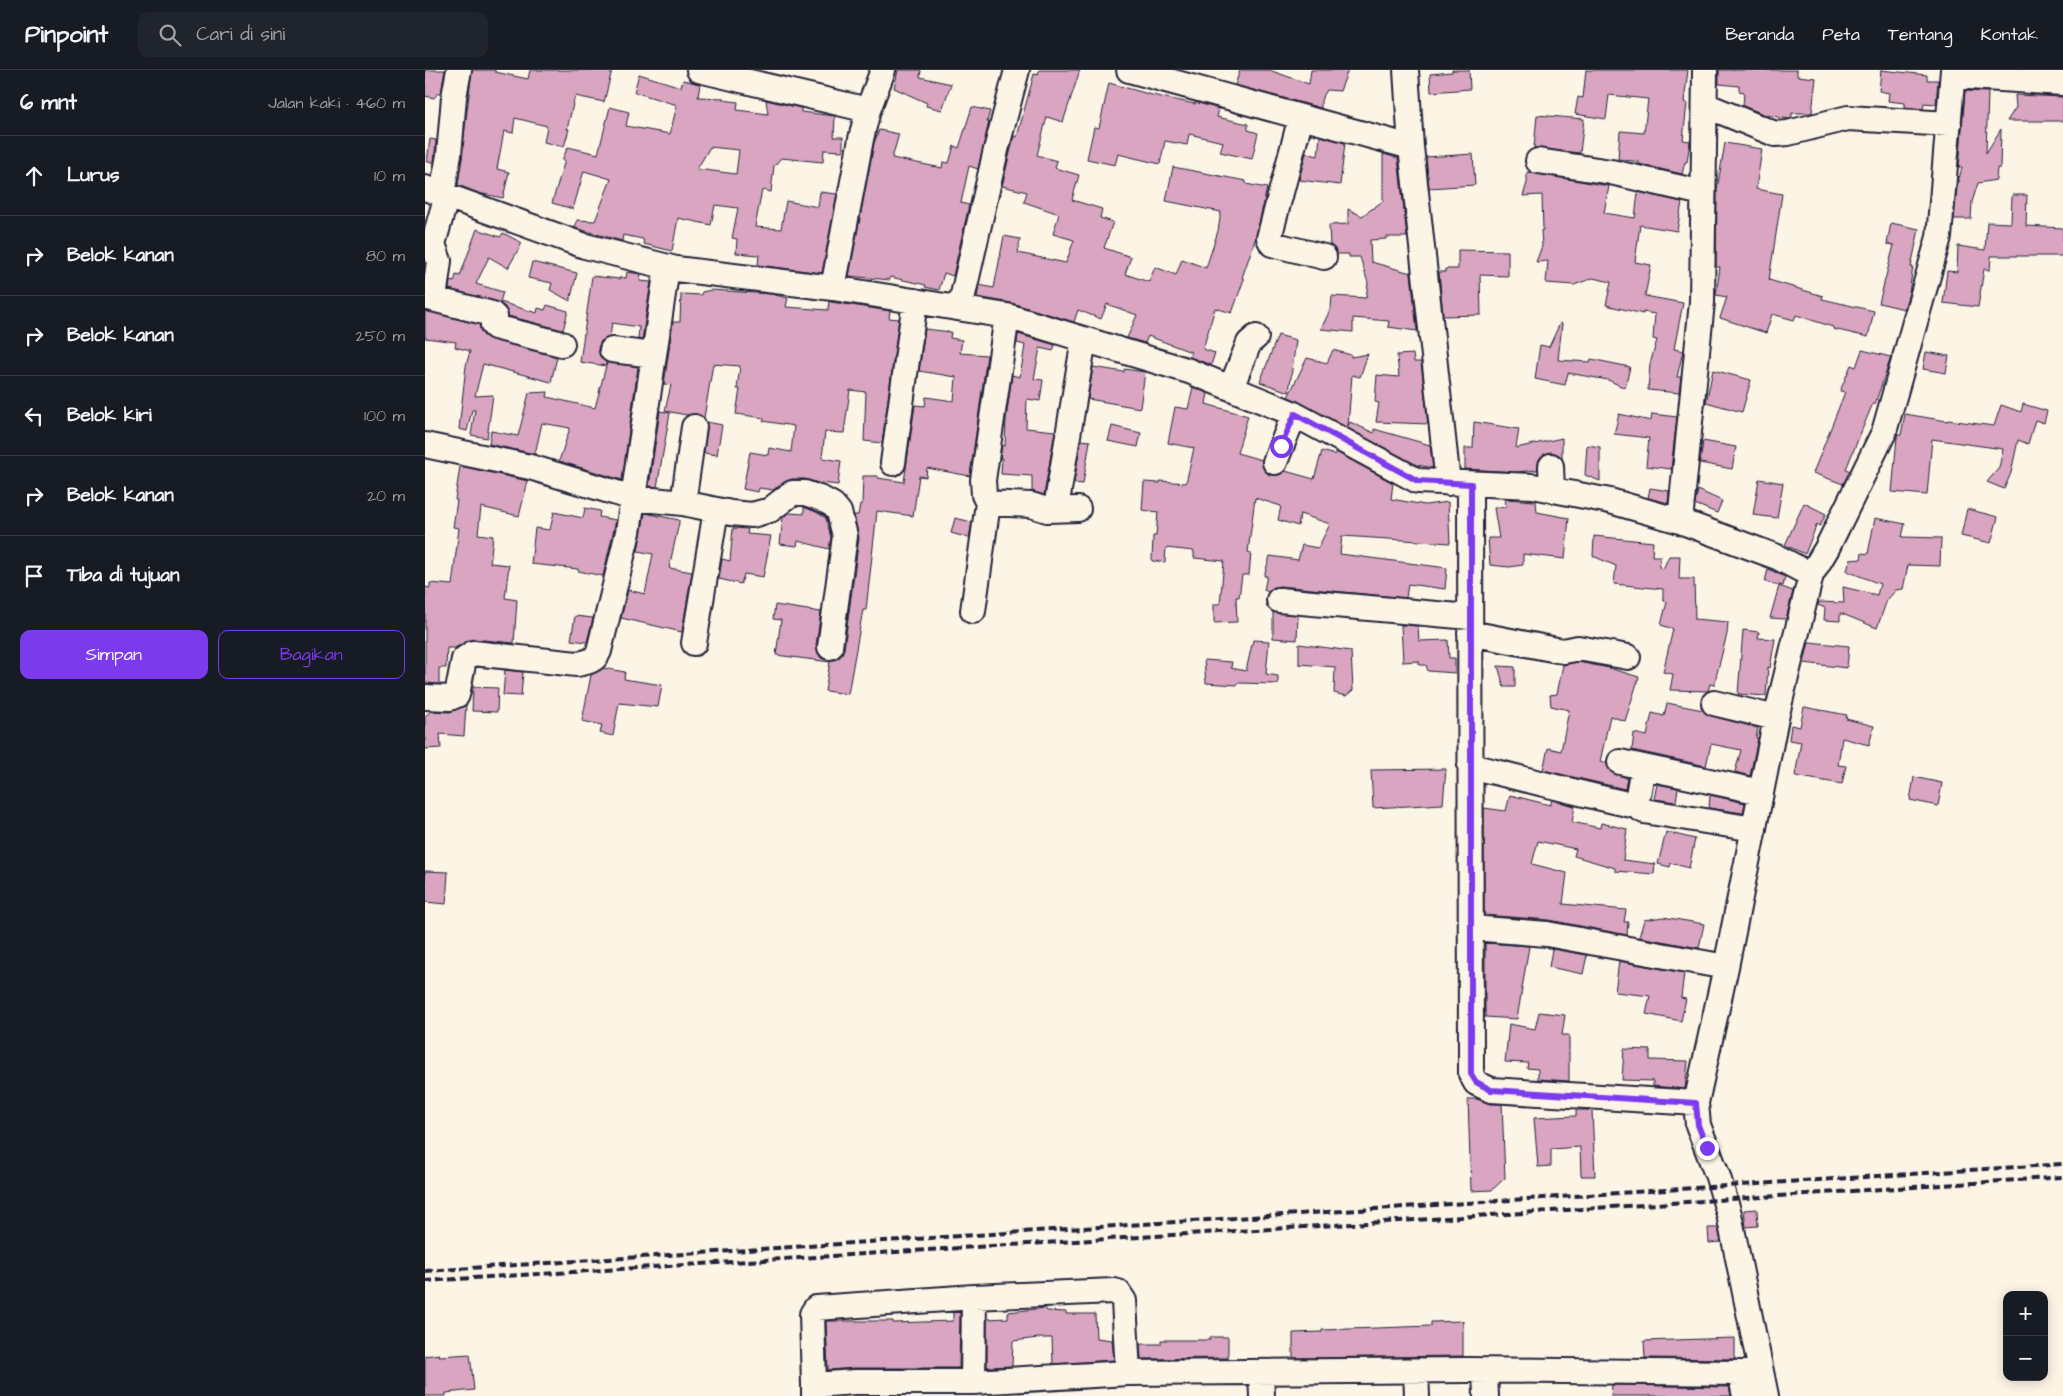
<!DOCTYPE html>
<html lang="id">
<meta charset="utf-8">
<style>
:root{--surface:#171b24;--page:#20242c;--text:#f1f3f6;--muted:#9ea1a6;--line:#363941;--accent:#7c3aed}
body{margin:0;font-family:"Architects Daughter",sans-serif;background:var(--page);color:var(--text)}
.controls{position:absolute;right:15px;bottom:15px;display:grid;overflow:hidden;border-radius:10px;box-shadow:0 2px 12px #0003}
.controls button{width:45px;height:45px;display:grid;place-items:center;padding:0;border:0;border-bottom:1px solid var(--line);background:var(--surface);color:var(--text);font:25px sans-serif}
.stop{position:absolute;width:15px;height:15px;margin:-11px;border:4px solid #7c3aed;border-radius:50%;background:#fff}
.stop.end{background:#7c3aed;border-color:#fff;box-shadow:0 1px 5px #0008}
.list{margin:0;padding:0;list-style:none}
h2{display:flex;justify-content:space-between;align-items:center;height:65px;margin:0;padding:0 20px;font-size:21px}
h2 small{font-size:16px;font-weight:400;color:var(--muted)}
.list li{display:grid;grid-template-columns:32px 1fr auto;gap:15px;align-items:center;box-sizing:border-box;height:80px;padding:0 20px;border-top:1px solid var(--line)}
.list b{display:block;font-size:19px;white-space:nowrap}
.list em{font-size:16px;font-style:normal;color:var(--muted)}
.actions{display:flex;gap:10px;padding:15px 20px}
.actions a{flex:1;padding:11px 0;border:1px solid var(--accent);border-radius:10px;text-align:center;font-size:18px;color:var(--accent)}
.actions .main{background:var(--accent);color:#fff}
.icon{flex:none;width:28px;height:28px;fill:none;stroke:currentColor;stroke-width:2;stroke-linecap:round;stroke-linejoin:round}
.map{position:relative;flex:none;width:1638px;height:1326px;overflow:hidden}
header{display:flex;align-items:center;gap:30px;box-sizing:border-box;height:70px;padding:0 25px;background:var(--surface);border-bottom:1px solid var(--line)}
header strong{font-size:24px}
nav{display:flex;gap:28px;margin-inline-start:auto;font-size:18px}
.search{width:350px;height:45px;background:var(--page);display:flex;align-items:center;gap:12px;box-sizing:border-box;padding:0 18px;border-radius:10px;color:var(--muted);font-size:19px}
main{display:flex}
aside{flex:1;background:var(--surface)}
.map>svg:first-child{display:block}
.building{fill:#d9a5c0;stroke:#22223b;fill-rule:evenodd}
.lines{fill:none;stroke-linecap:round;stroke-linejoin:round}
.minor-casing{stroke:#22223b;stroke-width:28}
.minor{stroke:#fcf5e5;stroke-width:24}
.rail{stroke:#22223b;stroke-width:4;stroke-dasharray:8 4;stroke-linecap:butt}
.route{stroke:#7c3aed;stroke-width:6}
</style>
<header>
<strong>Pinpoint</strong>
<div class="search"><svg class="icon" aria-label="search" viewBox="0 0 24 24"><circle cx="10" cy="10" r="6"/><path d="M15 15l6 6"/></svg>Cari di sini</div>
<nav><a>Beranda</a><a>Peta</a><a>Tentang</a><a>Kontak</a></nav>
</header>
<main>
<aside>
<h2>6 mnt<small>Jalan kaki · 460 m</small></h2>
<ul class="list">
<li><svg class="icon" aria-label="ahead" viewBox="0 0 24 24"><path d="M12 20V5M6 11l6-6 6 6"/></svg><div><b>Lurus</b></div><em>10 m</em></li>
<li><svg class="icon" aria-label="right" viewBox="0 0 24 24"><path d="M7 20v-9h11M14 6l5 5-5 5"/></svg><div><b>Belok kanan</b></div><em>80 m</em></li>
<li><svg class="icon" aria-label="right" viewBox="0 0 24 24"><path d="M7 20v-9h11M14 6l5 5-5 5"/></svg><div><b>Belok kanan</b></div><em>250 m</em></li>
<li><svg class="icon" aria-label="left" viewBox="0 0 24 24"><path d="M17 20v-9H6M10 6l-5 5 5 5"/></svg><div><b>Belok kiri</b></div><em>100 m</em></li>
<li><svg class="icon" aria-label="right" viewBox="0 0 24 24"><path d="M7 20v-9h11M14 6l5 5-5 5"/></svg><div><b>Belok kanan</b></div><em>20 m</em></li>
<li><svg class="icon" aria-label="arrive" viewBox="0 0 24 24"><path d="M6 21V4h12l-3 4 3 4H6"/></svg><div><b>Tiba di tujuan</b></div></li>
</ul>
<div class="actions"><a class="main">Simpan</a><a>Bagikan</a></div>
</aside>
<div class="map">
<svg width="1638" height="1326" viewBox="0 0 1638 1326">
<rect width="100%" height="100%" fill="#fcf5e5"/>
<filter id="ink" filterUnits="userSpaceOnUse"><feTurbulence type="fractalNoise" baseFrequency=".02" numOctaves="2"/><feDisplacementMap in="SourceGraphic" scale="10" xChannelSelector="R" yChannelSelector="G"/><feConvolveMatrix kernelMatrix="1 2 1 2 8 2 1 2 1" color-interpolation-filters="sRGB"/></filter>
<g filter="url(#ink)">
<path class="building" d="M0,0H20L16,24L13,23L9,28L0,26Z
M47,0H70V2L103,9L105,0H187L179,32L150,26L142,59H144L139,77L119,72L122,56L90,48L88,63L79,61L72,99L84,102L78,128L53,123L33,115Z
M473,0H496L495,7L526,14L517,40L501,36L502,33L469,18Z
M614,0H655L638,52L622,47L612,85L632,91L630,98L654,105L647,130L677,139L675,148L688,152L679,178L706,187L700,204L724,212L730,197L751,205L757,189L781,198L793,161L796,142L741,131L748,97L821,111V114L842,118L831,167L817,208L819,209L807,243L790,238L778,279L790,283L786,295L764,287L766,282L723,266L720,273L702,268L712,245L682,234L676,249L653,240L649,252L586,233L552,227L554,215L569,218L579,166L595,169L593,183L641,193L649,170L628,164L634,144L599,132L602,122L577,116L589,66L592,67L609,4L613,5Z
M815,0H844L884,14L886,0H923L915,21L902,20L896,30V38L810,15Z
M1027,0H1044L1045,19L1006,22L1005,4L1027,2Z
M1161,0H1263L1259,32L1262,33L1258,70L1265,71L1262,92H1260L1257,104L1214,94V92L1193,89L1195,61L1219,63L1223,29L1184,25L1181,49L1150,44L1153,27L1158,28Z
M1294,0H1372V6L1391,8L1387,43H1367V48L1364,49L1341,45L1318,36L1319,22L1314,21V16L1294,14Z
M1456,0L1502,5V10H1513L1511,34L1499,33L1498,39L1480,37V33L1463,31L1464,23L1454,21Z
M214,4L256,17L258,10L275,14L273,27L299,28L298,30L313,32L312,40L343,44L341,30L376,38V42L410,46L409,67H418V81L399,80L398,92L356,88L349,96L346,122L337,120L330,157L356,159L361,131L393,137L395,122L412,124L397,203L333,195L334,185L311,183L312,169L307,168L313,138L290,135L286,155L253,148L247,181L219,174L218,169L198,165L197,171L150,158L152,150L170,151L186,109L159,101L148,139L127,133L140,90H137L143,77L173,84L185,37L204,42L201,56L245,64L252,35L209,22ZM285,77L314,80L311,104L272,99Z
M684,13L727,25L770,34L771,32L794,39L792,47L823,54V60L833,63L827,89L795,82L798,72L764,64L762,75L740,71L735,94L693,84L690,95L662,89L669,57L674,58Z
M1540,21L1563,22L1561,83L1576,59L1575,98H1572L1571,110L1553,113L1547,132L1546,149H1529L1532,117L1537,97H1534Z
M1590,25L1638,27V51H1582L1591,37Z
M547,37L565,41L562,52H564L553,99L544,96L536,133L544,135L528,206L519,203L514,220L500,217L501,215L465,207V210L424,206L449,73L454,60L474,64L467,88L517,98L518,92L524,93L529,76L534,78Z
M1112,45L1159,49L1155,83L1109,78Z
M895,66L920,73L915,115L874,110L881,83L893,86Z
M5,69L11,70L9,92H2Z
M1300,73L1337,79L1331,119L1357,124L1344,210L1398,226L1397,229L1449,241L1443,267L1408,259V257L1371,245L1369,250L1347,244L1341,263L1295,248L1302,227L1291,225L1295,197H1291L1292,119Z
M958,84L973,88L982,167H961V169L945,170L946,192L986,203L992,261L963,257L964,251L928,248V262L896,259L906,238L907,226L941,228L943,213L935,187H924V184H912L909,178L905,175L904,155L923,154V139L937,146L958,131Z
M1048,84L1050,115L1004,118L1001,87Z
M1102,102L1184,116L1179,143L1210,148L1213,122L1257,132L1252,161L1215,155L1210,192L1226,195L1220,226L1258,233L1249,279L1258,281L1252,307H1256L1254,323L1223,320L1225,294L1232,270L1228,269L1230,244L1218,242V244L1181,235L1186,212L1168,208L1149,215L1121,213L1123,191L1111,192L1117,176L1116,160H1118L1117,125L1098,126L1102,113Z
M1587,125H1602L1601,156L1638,158V186H1566L1565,200L1559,199L1553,237L1518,233L1522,201L1532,202L1533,176L1560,180L1562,152L1586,153Z
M1466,153L1494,159L1486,197H1488L1484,223L1479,239L1454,233L1469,175L1462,174Z
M52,159L75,167L78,163L97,173L83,198L64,187L51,214L78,222L75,232L112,243L113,238L120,240L122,235L143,241L138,260L83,246L80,237L71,231L24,219L25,211L29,212L31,205L35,206Z
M1033,180L1083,181V206L1055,205L1056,245L1018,246L1014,202H1020V199H1033Z
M107,192L152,203L145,231L125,220L127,213L103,208Z
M202,202L216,204L215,211L226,212L217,270L213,269L214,257L187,253L185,267L176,271L173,278L175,286L181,292V296L155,292L167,206L195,209V207L201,208Z
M286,220L346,224L363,228L361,237L403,240L404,231L406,232L465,241L464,248L474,249L457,373L439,371L441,322L425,320L419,363L400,362L397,388L416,391L413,415L396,413V414L380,409H367L359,412L348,420L334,418L333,422L318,419L325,382L343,385L344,378L366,382L369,356L338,351L339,348L311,344L315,319H312L315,296L288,294L279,348L271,344L262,345L240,341L246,315L239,314L248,252H255L256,224L276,225L277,222Z
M0,241L55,255L58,265L67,270L132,287L126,312L58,294L50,326L68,325L62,368L46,365L50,340H47L42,361L34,359L41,296L45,281L30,277L31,272L0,268Z
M1135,253L1137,254L1133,290L1165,292L1166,289L1205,297L1200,318L1183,310L1143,303L1140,315L1110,309L1115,275L1124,277Z
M500,259L526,262L525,268L537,270L535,283L562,285L545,406L502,398L501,407L494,406L488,446L452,441L441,540H438L423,624L400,621L405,592L351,585L356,550L348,549L350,535L396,542L391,575L393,583L396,588L403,590H410L416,586L419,579L434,468L429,445H433L435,434H437L438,406H453V408L479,412L490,335L500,336L501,327L529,331L531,307L494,301Z
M593,264L630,275L628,281L615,278L609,309L618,310L615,331L602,329L601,358L630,361L619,425L607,421V406L576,404L577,388H575L577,375L580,376L581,349L587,305L595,307L600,275L592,273Z
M853,265L871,270L864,322L835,312Z
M908,280L926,285V287L943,284L935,307L927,305L923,356L925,352L949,363V359L1005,375L1008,398L992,395L863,327L882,288L902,293Z
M1437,280L1466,287L1450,334L1448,333L1421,399L1425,401L1418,414L1388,403L1420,322L1415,321L1426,295L1431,297Z
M1501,282L1524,286L1521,303L1498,299Z
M988,284L989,292H996L1003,354L951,352L954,333L950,332L952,305L974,307L972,285Z
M182,292L213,297L197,410L134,391L145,358L117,353L110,384L64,374L66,361L93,366L104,323L123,322L122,327L170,338Z
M668,297L699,302V299L720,302L715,338L663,329Z
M1288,300L1326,310L1317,342L1281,332Z
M768,317L783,323L781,334L823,346L812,383L837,390L839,400L844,405H852L860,401L889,409L897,381L910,385L911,382L968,413L966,429L1000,435L1023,432L1025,473L917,466L915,484L1022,498L1020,519L983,514L981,528L855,516L849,517L843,522L839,520L842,506H839L845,486L873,490L877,475L893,478L905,454L875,444L873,456L853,450L856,436L830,428L823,482L826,483L824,505H817L814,527H811L812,552L789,553V534H795L799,491L769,488V481L741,478L740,492L727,491L728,466H731L733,442L717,440L719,412L735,413V411L761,413L769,378L743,373L750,337L763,339Z
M1598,334L1622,341L1619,353L1610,350L1603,374L1593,370L1586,403L1579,419L1562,412L1574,398L1578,379L1507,369L1502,425L1467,422L1472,367V365H1476L1480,344L1522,351L1523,350L1569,356L1576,335L1596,342Z
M235,341L245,343L232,417L224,416Z
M1194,344L1226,351L1227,344L1252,347L1246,399L1221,396L1224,368L1189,364Z
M282,352L297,355L292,385L279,383Z
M1049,352L1094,359L1091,378L1137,368V388L1132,384L1126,382L1119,384L1114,390L1112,400L1092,402L1040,399V378H1048Z
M687,356L716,363L713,377L683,371Z
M656,370L665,371L658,414L649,413Z
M1278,371L1311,377L1307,399L1275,393Z
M1162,375L1175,377V411L1160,405Z
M35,396L103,411L94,446L56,437L53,464L68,466L65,493L84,495L80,528L92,530L89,573L49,569L40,572L30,578H22L21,598H14V614L0,613V517L5,518V513L27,515L34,458L28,457L32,430H30Z
M1334,409L1358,413L1352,448L1328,445Z
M1225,418L1244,421L1243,433L1223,428Z
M1273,420L1297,431L1292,443L1270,434Z
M1080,429L1111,431L1112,442L1144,448L1140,489L1098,484V495L1084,497L1065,495L1063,468H1074L1069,438L1081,437Z
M1379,433L1401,444L1395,456L1392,454L1380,484L1360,475Z
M379,437L391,442L401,448L406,467L404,479L373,471L372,476L355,474L358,447L364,443L379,444Z
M160,438L175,441L174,447L191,450L178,506L153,501V499L106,494L110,458L125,460L129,442L158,448Z
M1542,439L1573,447L1566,473L1536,466Z
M220,443L254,450V453L244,498L267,502L257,562L196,548L203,520L220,524L228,484L213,481Z
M530,448L547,452L544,468L526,463Z
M1450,448L1480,454L1477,467L1516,468L1515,496L1483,495L1478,519L1471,520L1462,530L1452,558L1415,543V551L1399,550L1400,538L1393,535L1394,532L1419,533L1418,517L1452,525L1455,514L1422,501L1425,490L1436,489L1437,483L1443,484Z
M308,458L323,459L322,464L346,466L338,507L319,504L316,514L294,509L297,489L305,491Z
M1169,466L1228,472L1227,486H1236L1234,497L1238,499L1244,486H1255L1254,509H1269L1270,549L1303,552L1302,564L1289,615L1285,614L1283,621L1245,620L1248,604L1238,602L1248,559L1236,555L1242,532L1238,530V519L1189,514L1191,496L1168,486Z
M1343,499L1360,507L1358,516L1340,512Z
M1354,516L1368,521L1361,549L1345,548Z
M848,542L873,545L872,570L848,568Z
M150,546L168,548L162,572L146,570Z
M976,555L993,556L994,571L1023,570L1024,588H1030V603L1003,601L1001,595H994V591L978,592Z
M1318,560L1334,562L1333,568L1350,569L1345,598L1343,597L1341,626L1313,624Z
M828,570L844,571L841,604L853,606V614L812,613V615L781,613L779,590L807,592L806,598L821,601Z
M1384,572L1424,576L1422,598L1379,593Z
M874,574L926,581L928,620L921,626L909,623L910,597L874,594Z
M1153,592L1184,598L1214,607L1200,651L1185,646L1175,692L1182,693L1186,702L1202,708L1200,719L1118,700L1123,678L1136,681L1144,640L1126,636L1125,625L1132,624L1138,595Z
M1073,596L1090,597V617H1079Z
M178,598L200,602L199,609L237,615L233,637L194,633L188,666L175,663L177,655L157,651L166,605Z
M80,600L98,602L96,626L78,625Z
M48,617L73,618L72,642L47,641Z
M1242,633L1278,640L1286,646L1333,658L1331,668H1333L1325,706L1310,702L1316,680L1286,674L1281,696L1207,680L1209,663L1222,666L1227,643L1239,646Z
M41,635L39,666L15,664L16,678L0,679V646L6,641L25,642Z
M1379,637L1422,645L1421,649L1449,656L1444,675L1417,668L1413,695L1421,696L1417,714L1370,706L1376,672L1364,670L1366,655L1375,657Z
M1021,699L1018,734L948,738L946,700Z
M1489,707L1517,713L1513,736L1485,730Z
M1232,714L1253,718L1251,732L1229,729Z
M1085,725L1125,735L1127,730L1150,736L1147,752L1175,758L1176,753L1202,759L1198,790L1230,794L1229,804L1190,801V798L1149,786L1151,779L1113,771L1107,794L1142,803L1138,834L1201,840L1199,852H1203L1202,865L1124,850L1059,845V738L1081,741Z
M1285,725L1320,733L1318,743L1284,738Z
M1241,762L1270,769L1264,798L1246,793L1245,797L1233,794Z
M0,801L23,802L21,834L0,832Z
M1238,847L1279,854L1274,878L1214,867L1219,850Z
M1060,873L1104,876L1092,949L1060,947Z
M1127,879L1162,885L1158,904L1124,897Z
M1194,891L1259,903L1256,928L1261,929L1256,951L1221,944L1225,926L1190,922Z
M1114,942L1140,945L1137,965H1144V1011L1113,1009V999L1102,998L1103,993L1080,992L1084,954L1110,959Z
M1199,979L1225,980V990L1263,991L1260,1019L1228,1016V1011L1197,1010Z
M1043,1029H1052L1065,1034H1077L1080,1108L1067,1120L1046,1121Z
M1151,1040H1167L1170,1106H1156L1155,1077L1126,1079V1096L1113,1097L1109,1048L1151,1046Z
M1332,1139L1333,1156L1321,1157L1319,1140Z
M1283,1158H1293L1296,1172L1284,1173Z
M620,1238L622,1241L641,1242V1244H670L671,1268L687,1270L689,1290L628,1294L627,1268H614L588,1271L587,1296L562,1297V1249L583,1248V1242Z
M528,1242H535L534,1298H430L403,1300L401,1251H468V1253L528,1251Z
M1038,1251V1286L868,1288V1263L897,1262V1260L1006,1256V1252Z
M785,1267H803V1288L716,1289L715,1274H736V1270H785Z
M1310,1268V1289L1220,1288L1219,1271Z
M14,1284V1286L45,1284L49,1320L21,1323V1326H0V1286Z
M1187,1315L1304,1317L1306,1326H1186Z"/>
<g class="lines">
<g class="minor-casing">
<path id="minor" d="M274,0L443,40
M704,0L986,77
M981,0L986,77L1023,413
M1528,6L1638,13
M1280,35L1350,64L1363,63L1423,48L1524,54
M876,47L844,168L847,174L899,187
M1113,91L1186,102L1278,123
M0,118L160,176L251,199L408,218L582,246L764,301L867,343L993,411L1108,416L1185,431L1255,451L1352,487L1386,505
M17,124L24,85L29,27L34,0
M408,218L436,69L443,40L458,0
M0,227L67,244L70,247L68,255L70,257L137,274
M9,229L14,191L8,174L22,125
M535,238L571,80L592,0
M187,280L229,285
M806,318L824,273L831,267
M0,375L105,397L208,428L258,433L306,443L327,445L345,440L367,423H380L397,429L408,435L414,442L420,466L405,577
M850,392L869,345
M468,393L490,231
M1126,396L1127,419
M1045,414L1046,1004L1051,1013L1066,1020L1271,1033
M258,433L269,357
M563,433L606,435L622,440L653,439
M631,438L659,269
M1255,451L1277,232L1280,0
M854,530L1045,547
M548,541L563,433L559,425L558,410L582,246
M1045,563L1132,580L1139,581L1153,578L1203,587
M269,573L291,440
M0,627L25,628L32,625L39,589L48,583L152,594C163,592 170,591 174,581L203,462L242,197
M1289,633L1351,648
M1195,692L1336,722
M1045,696C1101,709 1155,724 1211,736L1219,741L1329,759
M1211,736L1218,697
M1046,858L1122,864L1301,897
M991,1301L992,1326
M1060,1301L1061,1326
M836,1303L837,1326
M1315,1303L1320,1326
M548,1312L549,1227
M389,1315L387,1244L391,1238L549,1227L689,1221L693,1222L699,1231L703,1303
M389,1326V1315L430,1312H548L703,1303L1042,1300L1315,1303L1336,1301
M1341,1326L1304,1144L1293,1107L1273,1055L1271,1033L1301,897L1351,648L1386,505L1402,478L1459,362L1514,167L1528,0"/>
</g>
<use href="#minor" class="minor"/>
<path class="rail" d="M0,1201L1638,1094
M0,1211L991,1150L1638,1107"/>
</g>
</g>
<g class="lines" filter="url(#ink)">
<path class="route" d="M856,376L870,344L993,411L1046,414V1004L1051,1012L1066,1020L1271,1033L1273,1055L1282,1078"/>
</g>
</svg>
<div class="controls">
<button>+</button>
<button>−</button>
</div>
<div class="stop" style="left:856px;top:376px"></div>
<div class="stop end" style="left:1282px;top:1078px"></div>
</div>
</main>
